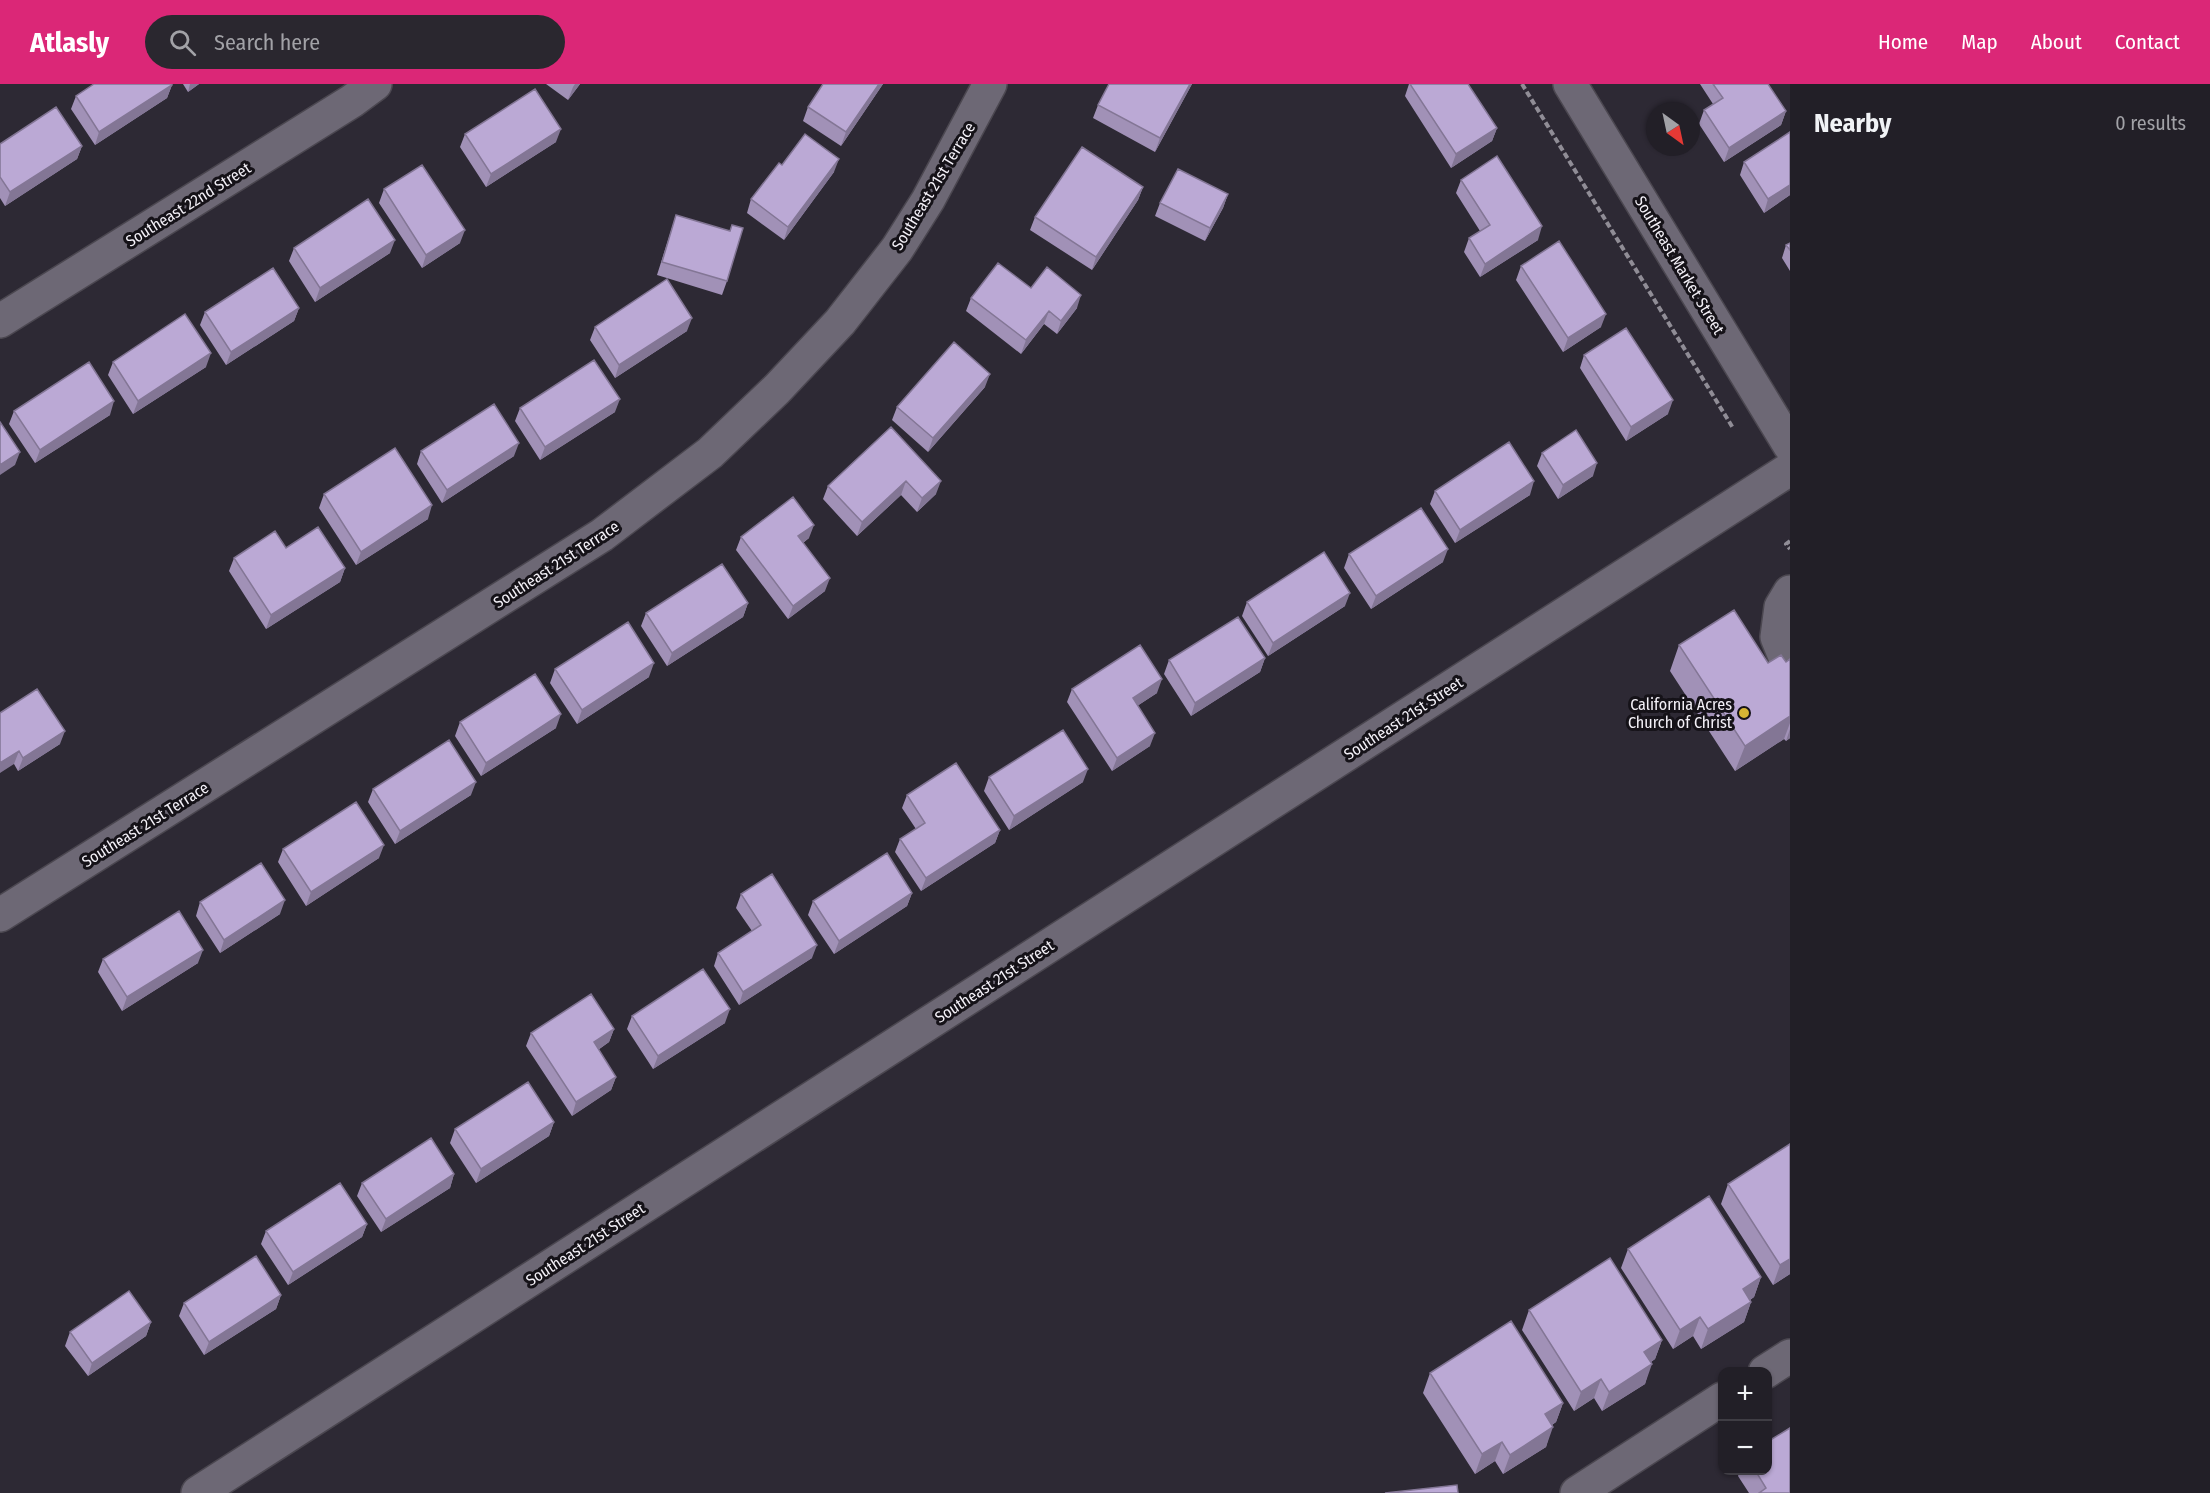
<!DOCTYPE html>
<meta charset="utf-8">
<style>
:root{--surface:#221f27;--page:#2a272f;--text:#f1f3f6;--muted:#a2a2a7;--line:#3f3d44;--accent:#db2777}
body{margin:0;font-family:"Fira Sans Condensed",sans-serif;background:var(--page);color:var(--text)}
.controls{position:absolute;right:18px;bottom:18px;display:grid;overflow:hidden;border-radius:12px;box-shadow:0 2px 4px #0004}
.controls button{width:54px;height:54px;display:grid;place-items:center;padding:0;border:0;border-bottom:2px solid var(--line);background:var(--surface);color:var(--text);font:30px sans-serif}
.compass{position:absolute;left:1646px;top:18px;width:54px;height:54px;border-radius:50%;background:var(--surface);box-shadow:0 2px 4px #0004;rotate:147deg}
.list{margin:0;padding:0;list-style:none}
h2{display:flex;justify-content:space-between;align-items:center;height:78px;margin:0;padding:0 24px;font-size:26px}
h2 small{font-size:20px;font-weight:400;color:var(--muted)}
.icon{flex:none;width:33px;height:33px;fill:none;stroke:currentColor;stroke-width:2;stroke-linecap:round;stroke-linejoin:round}
.map{position:relative;flex:none;width:1790px;height:1409px;overflow:hidden}
header{display:flex;align-items:center;gap:36px;box-sizing:border-box;height:84px;padding:0 30px;background:var(--accent);color:#fff}
header strong{font-size:28px}
nav{display:flex;gap:33px;margin-inline-start:auto;font-size:21px}
.search{width:420px;height:54px;background:var(--page);display:flex;align-items:center;gap:15px;box-sizing:border-box;padding:0 21px;border-radius:33px;color:var(--muted);font-size:22px}
main{display:flex}
aside{flex:1;background:var(--surface)}
.map>svg:first-child{display:block}
.lines{fill:none;stroke-linecap:round;stroke-linejoin:round}
.minor-casing{stroke:#4b4750;stroke-width:36}
.path{stroke:#908d96;stroke-width:4;stroke-dasharray:6 3;stroke-linecap:butt}
.minor{stroke:#6d6875;stroke-width:33}
.wall{fill:#a191b7}
.shaded-wall{fill:#837695}
.building{fill:#bba9d5;stroke:#837695;stroke-width:1.5}
.poi-dot{fill:#d6b534;stroke:#151218;stroke-width:2}
.labels{text-anchor:middle;stroke-width:6;stroke-linejoin:round;paint-order:stroke}
.street-label{font-size:16px;fill:#f4f1f8;stroke:#151218}
.poi-label{font-size:16px;fill:#f4f1f8;stroke:#151218;text-anchor:end}
</style>
<header>
<strong>Atlasly</strong>
<div class="search"><svg class="icon" aria-label="search" viewBox="0 0 24 24"><circle cx="10" cy="10" r="6"/><path d="M15 15l6 6"/></svg>Search here</div>
<nav><a>Home</a><a>Map</a><a>About</a><a>Contact</a></nav>
</header>
<main>
<div class="map">
<svg width="1790" height="1409" viewBox="0 0 1790 1409">
<rect width="100%" height="100%" fill="#2d2934"/>
<g class="lines">
<g class="minor-casing">
<path id="minor" d="M1570,0L1790,362
M0,237L352,17L375,0
M1790,508L1781,523L1777,553L1790,585
M0,831L602,451L710,369L777,305L840,238L897,165L928,116L990,0
M1765,1288L1790,1272
M198,1409L1790,385
M1577,1409L1722,1315"/>
</g>
<path class="path" d="M1522,0L1733,344
M1790,457L1786,460L1790,465"/>
<use href="#minor" class="minor"/>
</g>
<path class="wall" d="M183,0H199L188,8Z
M546,0H580L568,16Z
M823,0H883L841,62L803,37L808,23Z
M1109,0H1192L1155,68L1093,34L1098,21Z
M1409,0H1468L1497,44L1492,57L1451,84L1405,12Z
M1700,0H1768L1786,27L1781,41L1724,78L1699,40L1704,26L1713,20Z
M172,1L167,14L95,61L71,25L76,12Z
M465,50L556,58L486,103L460,63Z
M0,60L82,62L77,75L5,122L0,114Z
M1744,78L1790,111L1764,129L1740,91Z
M782,81L834,88L784,156L747,129L751,115Z
M1461,96L1538,156L1480,193L1464,168L1469,154L1480,147L1456,109Z
M1143,103L1138,116L1092,186L1030,146L1035,133Z
M384,105L460,159L422,184L379,119Z
M1228,110L1223,124L1205,157L1155,132L1160,119Z
M676,131L729,147L727,197L722,211L657,191Z
M1790,159V187L1782,174L1786,161Z
M294,164L390,169L315,218L289,177Z
M1521,182L1601,243L1563,268L1516,196Z
M1031,204L1077,224L1057,250L1044,240L1021,270L966,227L971,214Z
M299,224L294,237L226,281L200,241L205,228Z
M595,243L687,247L615,294L590,256Z
M1584,271L1668,330L1626,357L1580,284Z
M113,278L206,283L133,330L108,291Z
M985,303L928,368L892,336L897,323Z
M520,324L615,328L540,376L515,337Z
M14,327L110,331L35,379L9,340Z
M891,343L936,410L917,428L901,411L857,452L823,415L828,402Z
M421,367L514,372L442,419L417,380Z
M1542,369L1593,392L1558,415L1537,382Z
M1435,407L1530,411L1455,459L1430,420Z
M324,410L428,435L356,481L319,424Z
M741,453L809,454L803,459L825,507L788,535L736,466Z
M286,464L345,484L340,498L266,545L229,487L234,474Z
M1349,470L1443,478L1371,525L1344,484Z
M1247,518L1345,522L1268,572L1242,532Z
M748,519L743,533L667,582L641,542L646,529Z
M1679,561L1768,579L1786,578L1790,575V654L1786,657L1784,655L1735,687L1670,587Z
M1265,574L1260,588L1191,632L1164,590L1169,576Z
M555,585L649,593L577,640L550,599Z
M1072,605L1157,609L1137,622L1150,662L1112,687L1067,618Z
M0,629L60,660L18,687L14,680Z
M460,638L556,644L481,692L455,652Z
M989,693L1083,698L1009,746L984,707Z
M373,705L471,711L395,760L368,718Z
M907,711L1000,746L995,759L921,807L895,768L900,755L916,745L902,724Z
M283,765L379,774L306,822L278,778Z
M912,809L907,822L834,870L808,831L813,817Z
M741,810L812,874L739,921L714,882L718,869L752,847L736,824Z
M200,818L280,830L220,869L196,832Z
M103,875L198,879L122,927L98,888Z
M632,932L725,939L653,985L627,945Z
M614,945L609,958L598,966L616,993L611,1006L572,1032L526,962L531,949Z
M554,1038L549,1052L476,1099L450,1059L455,1045Z
M454,1090L450,1104L381,1148L357,1112L362,1099Z
M1728,1100L1790,1190L1773,1201L1721,1120Z
M367,1140L362,1153L288,1201L261,1160L266,1147Z
M1628,1165L1761,1193L1754,1213L1750,1216L1751,1218L1744,1238L1701,1265L1693,1252L1673,1265L1621,1184Z
M281,1211L276,1225L204,1271L179,1232L184,1219Z
M1529,1226L1662,1256L1655,1275L1651,1278L1645,1300L1602,1327L1594,1314L1574,1327L1522,1246Z
M151,1238L146,1252L88,1292L65,1262L70,1248Z
M1430,1289L1563,1319L1556,1338L1552,1341L1546,1363L1503,1390L1495,1377L1475,1390L1423,1309Z
M1740,1386H1767L1790,1409H1749L1738,1392Z"/>
<path class="shaded-wall" d="M190,0H199L188,8Z
M575,0H580L568,16L573,3Z
M879,0H883L841,62L846,48Z
M1190,0H1192L1155,68L1160,54Z
M172,1L167,14L95,61L99,48Z
M1786,27L1781,41L1724,78L1729,64Z
M1497,44L1492,57L1451,84L1456,70Z
M561,45L556,58L486,103L491,90Z
M82,62L77,75L5,122L10,108Z
M839,75L834,88L784,156L788,143Z
M1790,101V111L1764,129L1768,115Z
M1143,103L1138,116L1092,186L1096,173Z
M1228,110L1223,124L1205,157L1210,144Z
M1542,142L1538,156L1480,193L1485,180Z
M465,146L460,159L422,184L426,171Z
M395,156L390,169L315,218L320,204Z
M1081,211L1077,224L1057,250L1061,237Z
M299,224L294,237L226,281L231,268Z
M1049,227L1044,240L1021,270L1026,256Z
M1606,230L1601,243L1563,268L1568,254Z
M692,234L687,247L615,294L619,281Z
M211,269L206,283L133,330L138,317Z
M990,290L985,303L928,368L933,354Z
M620,315L615,328L540,376L545,363Z
M1673,316L1668,330L1626,357L1631,343Z
M114,317L110,331L35,379L40,366Z
M519,359L514,372L442,419L447,406Z
M20,368L15,381L0,391V381Z
M1597,379L1593,392L1558,415L1563,401Z
M906,397L901,411L857,452L862,438Z
M941,397L936,410L917,428L922,414Z
M1534,397L1530,411L1455,459L1460,446Z
M432,421L428,435L356,481L361,468Z
M814,441L809,454L793,466L798,452Z
M1448,465L1443,478L1371,525L1376,512Z
M345,484L340,498L266,545L271,531Z
M830,494L825,507L788,535L793,522Z
M1350,509L1345,522L1268,572L1273,559Z
M748,519L743,533L667,582L672,569Z
M1265,574L1260,588L1191,632L1195,619Z
M654,579L649,593L577,640L582,626Z
M1162,595L1157,609L1128,628L1133,614Z
M561,630L556,644L481,692L486,679Z
M1790,632V639L1784,655L1735,687L1745,662Z
M1790,645V654L1786,657Z
M65,647L60,660L18,687L23,674Z
M1155,649L1150,662L1112,687L1117,674Z
M19,667L14,680L0,689V679Z
M1088,685L1083,698L1009,746L1014,732Z
M476,698L471,711L395,760L400,747Z
M1000,746L995,759L921,807L926,794Z
M384,761L379,774L306,822L311,808Z
M912,809L907,822L834,870L839,857Z
M285,816L280,830L220,869L224,856Z
M817,861L812,874L739,921L743,908Z
M203,866L198,879L122,927L127,913Z
M730,925L725,939L653,985L658,972Z
M614,945L609,958L589,972L594,958Z
M616,993L611,1006L572,1032L576,1018Z
M554,1038L549,1052L476,1099L481,1085Z
M454,1090L450,1104L381,1148L386,1135Z
M367,1140L362,1153L288,1201L293,1188Z
M1790,1175V1190L1773,1201L1780,1181Z
M1761,1193L1754,1213L1736,1225L1743,1205Z
M281,1211L276,1225L204,1271L209,1258Z
M1751,1218L1744,1238L1701,1265L1708,1245Z
M1700,1233L1693,1252L1673,1265L1680,1246Z
M151,1238L146,1252L88,1292L92,1279Z
M1662,1256L1655,1275L1637,1287L1644,1268Z
M1652,1280L1645,1300L1602,1327L1609,1308Z
M1601,1295L1594,1314L1574,1327L1581,1308Z
M1563,1319L1556,1338L1538,1350L1545,1330Z
M1553,1343L1546,1363L1503,1390L1510,1371Z
M1502,1358L1495,1377L1475,1390L1482,1370Z"/>
<path class="building" d="M94,0H172V1L99,48L76,12Z
M823,0H879L846,48L808,23Z
M1109,0H1190L1160,54L1098,21Z
M1410,0H1468L1497,44L1456,70Z
M1713,0H1768L1786,27L1729,64L1704,26L1723,14Z
M535,5L561,45L491,90L465,50Z
M56,23L82,62L10,108L0,93V60Z
M1790,48V101L1768,115L1744,78Z
M805,50L839,75L788,143L751,115L779,79L782,81Z
M1082,63L1143,103L1096,173L1035,133Z
M1497,72L1542,142L1485,180L1469,154L1490,141L1461,96Z
M422,81L465,146L426,171L384,105Z
M1178,85L1228,110L1210,144L1160,119Z
M368,115L395,156L320,204L294,164Z
M676,131L730,147L732,141L743,144L727,197L662,178Z
M1559,157L1606,230L1568,254L1521,182Z
M1790,159V166L1786,161Z
M998,179L1031,204L1047,183L1081,211L1061,237L1049,227L1026,256L971,214Z
M273,184L299,224L231,268L205,228Z
M667,195L692,234L619,281L595,243Z
M185,230L211,269L138,317L113,278Z
M1626,244L1673,316L1631,343L1584,271Z
M954,258L990,290L933,354L897,323Z
M594,276L620,315L545,363L520,324Z
M89,278L114,317L40,366L14,327Z
M494,320L519,359L447,406L421,367Z
M0,338L20,368L0,381Z
M891,343L941,397L922,414L906,397L862,438L828,402Z
M1576,346L1597,379L1563,401L1542,369Z
M1509,358L1534,397L1460,446L1435,407Z
M395,364L432,421L361,468L324,410Z
M793,413L814,441L798,452L830,494L793,522L741,453Z
M1421,424L1448,465L1376,512L1349,470Z
M318,443L345,484L271,531L234,474L275,447L286,464Z
M1324,468L1350,509L1273,559L1247,518Z
M722,480L748,519L672,569L646,529Z
M1734,526L1768,579L1781,571L1786,578L1790,575V632L1745,662L1679,561Z
M1238,533L1265,574L1195,619L1169,576Z
M628,538L654,579L582,626L555,585Z
M1140,561L1162,595L1133,614L1155,649L1117,674L1072,605Z
M535,590L561,630L486,679L460,638Z
M37,605L65,647L23,674L19,667L0,679V629Z
M1063,646L1088,685L1014,732L989,693Z
M449,656L476,698L400,747L373,705Z
M956,679L1000,746L926,794L900,755L925,739L907,711Z
M356,718L384,761L311,808L283,765Z
M887,769L912,809L839,857L813,817Z
M261,779L285,816L224,856L200,818Z
M772,790L817,861L743,908L718,869L761,841L741,810Z
M179,827L203,866L127,913L103,875Z
M703,885L730,925L658,972L632,932Z
M591,910L614,945L594,958L616,993L576,1018L531,949Z
M528,998L554,1038L481,1085L455,1045Z
M431,1054L454,1090L386,1135L362,1099Z
M1790,1060V1175L1780,1181L1728,1100Z
M340,1099L367,1140L293,1188L266,1147Z
M1709,1112L1761,1193L1743,1205L1751,1218L1708,1245L1700,1233L1680,1246L1628,1165Z
M256,1172L281,1211L209,1258L184,1219Z
M1610,1174L1662,1256L1644,1268L1652,1280L1609,1308L1601,1295L1581,1308L1529,1226Z
M129,1207L151,1238L92,1279L70,1248Z
M1511,1237L1563,1319L1545,1330L1553,1343L1510,1371L1502,1358L1482,1370L1430,1289Z
M1790,1344V1409H1759L1766,1404L1755,1386H1767V1358Z
M1457,1401L1458,1409H1385Z"/>
<circle class="poi-dot" cx="1744" cy="629" r="6"/>
<g class="labels">
<g class="street-label">
<text transform="translate(933 102) rotate(-59)" y="6">Southeast 21st Terrace</text>
<text transform="translate(188 120) rotate(-32)" y="6">Southeast 22nd Street</text>
<text transform="translate(1680 181) rotate(59)" y="6">Southeast Market Street</text>
<text transform="translate(556 480) rotate(-33)" y="6">Southeast 21st Terrace</text>
<text transform="translate(1403 634) rotate(-33)" y="6">Southeast 21st Street</text>
<text transform="translate(145 740) rotate(-32)" y="6">Southeast 21st Terrace</text>
<text transform="translate(994 897) rotate(-33)" y="6">Southeast 21st Street</text>
<text transform="translate(585 1160) rotate(-33)" y="6">Southeast 21st Street</text>
</g>
<g class="poi-label">
<text x="1732" y="626">California Acres<tspan x="1732" dy="18">Church of Christ</tspan></text>
</g>
</g>
</svg>
<div class="controls">
<button>+</button>
<button>−</button>
</div>
<svg class="compass" viewBox="-18 -18 36 36"><path d="M0-13l5 13h-10z" fill="#e53935"/><path d="M0 13l5-13h-10z" fill="#a2a2a7"/></svg>
</div>
<aside>
<h2>Nearby<small>0 results</small></h2>
<ul class="list">
</ul>
</aside>
</main>
